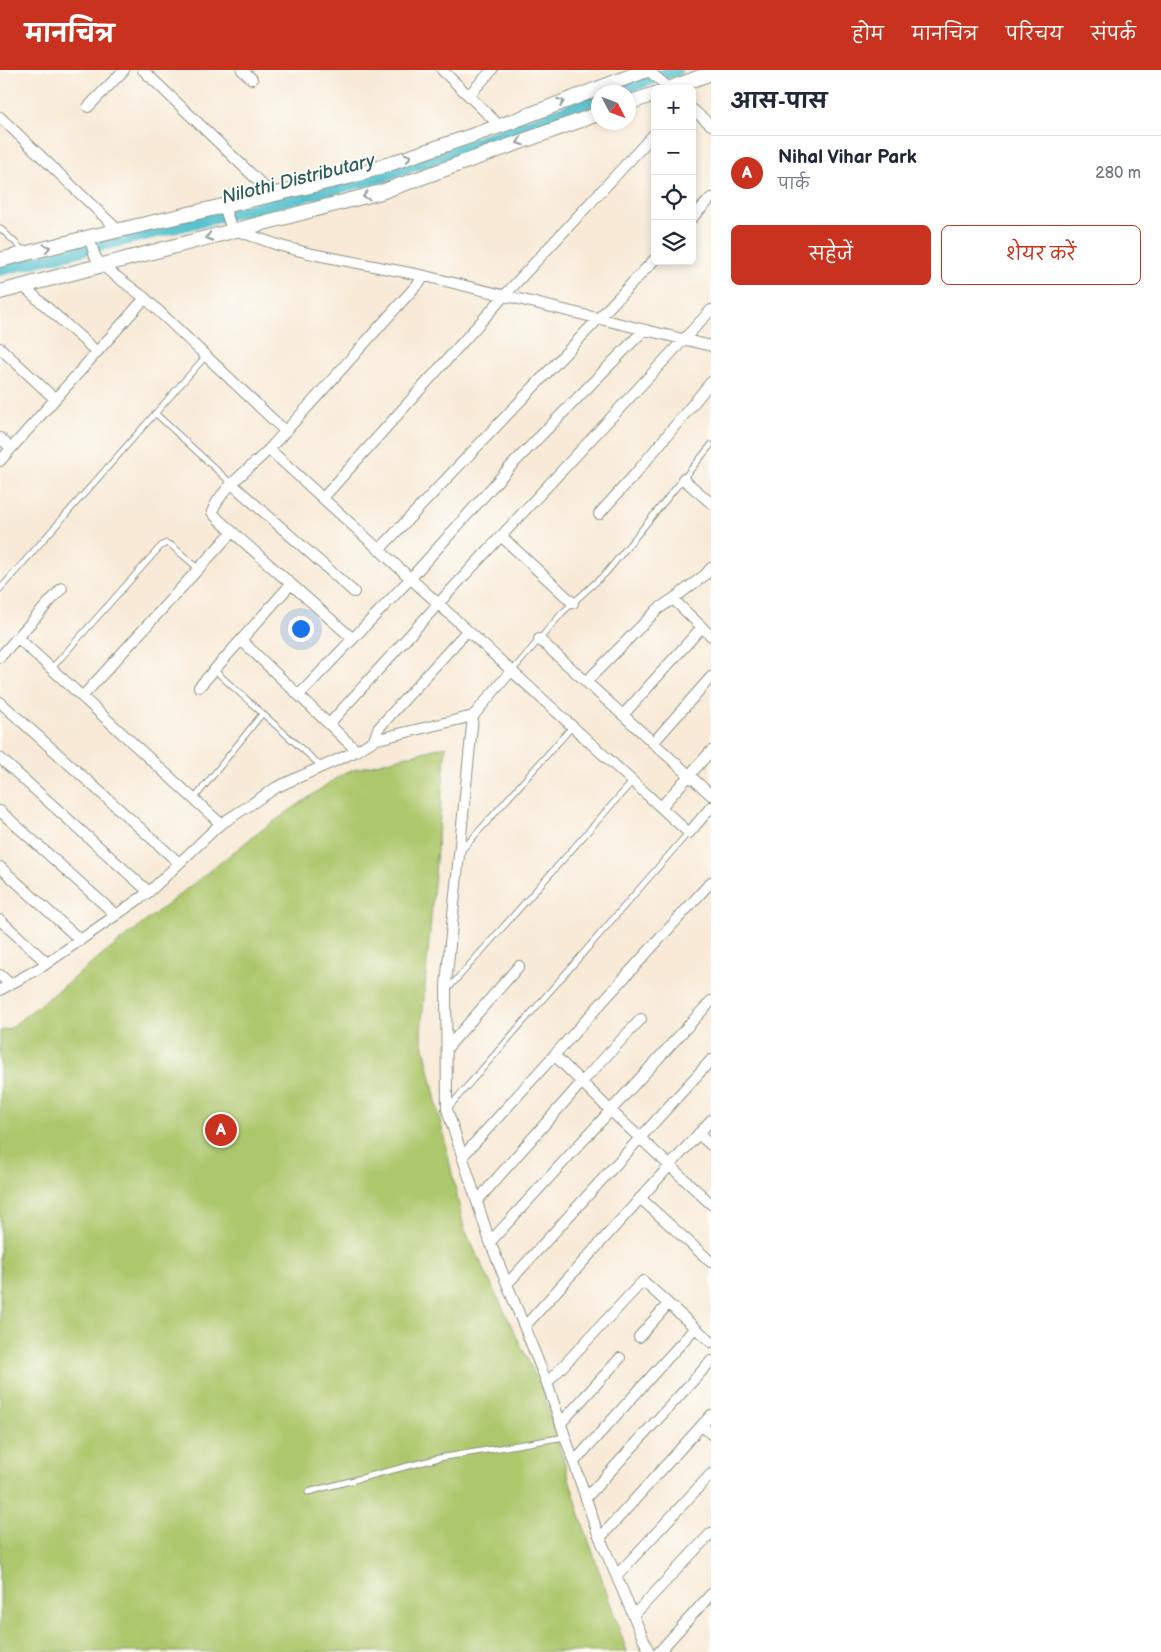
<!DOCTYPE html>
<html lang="hi">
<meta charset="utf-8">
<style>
:root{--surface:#fff;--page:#f2f2f3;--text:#1f2937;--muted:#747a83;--line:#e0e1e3;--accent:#c8321e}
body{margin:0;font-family:"Balsamiq Sans","Playpen Sans Deva",sans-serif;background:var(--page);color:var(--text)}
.controls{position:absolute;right:15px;top:15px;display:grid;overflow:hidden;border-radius:8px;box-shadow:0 2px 8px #0003}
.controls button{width:45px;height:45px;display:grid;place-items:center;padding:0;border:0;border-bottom:1px solid var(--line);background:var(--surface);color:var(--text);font:25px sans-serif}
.compass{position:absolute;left:591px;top:15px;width:45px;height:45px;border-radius:50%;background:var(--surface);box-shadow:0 2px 8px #0003;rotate:131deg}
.you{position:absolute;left:300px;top:558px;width:18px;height:18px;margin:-12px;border:4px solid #fff;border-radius:50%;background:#1a73e8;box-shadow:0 0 0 8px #1a73e833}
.badge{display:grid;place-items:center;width:32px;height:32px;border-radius:50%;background:var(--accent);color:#fff;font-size:16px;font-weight:700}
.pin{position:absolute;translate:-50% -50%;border:2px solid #fff;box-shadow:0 1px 5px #0006}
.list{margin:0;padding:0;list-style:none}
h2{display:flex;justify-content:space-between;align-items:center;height:65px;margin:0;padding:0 20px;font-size:21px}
h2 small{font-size:16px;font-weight:400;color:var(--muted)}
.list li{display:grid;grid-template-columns:32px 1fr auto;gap:15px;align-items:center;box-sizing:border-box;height:75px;padding:0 20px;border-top:1px solid var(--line)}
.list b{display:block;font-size:19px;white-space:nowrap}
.list p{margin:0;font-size:16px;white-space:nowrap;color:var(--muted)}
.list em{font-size:16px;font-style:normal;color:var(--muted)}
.actions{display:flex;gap:10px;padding:15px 20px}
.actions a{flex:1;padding:11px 0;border:1px solid var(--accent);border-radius:8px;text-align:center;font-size:18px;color:var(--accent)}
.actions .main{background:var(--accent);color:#fff}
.icon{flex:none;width:28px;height:28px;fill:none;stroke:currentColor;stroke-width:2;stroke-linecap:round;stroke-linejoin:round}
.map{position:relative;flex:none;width:711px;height:1582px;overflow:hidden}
header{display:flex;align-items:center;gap:30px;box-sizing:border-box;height:70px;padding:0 25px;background:var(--accent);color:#fff}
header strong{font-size:24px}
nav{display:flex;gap:28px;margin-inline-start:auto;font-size:18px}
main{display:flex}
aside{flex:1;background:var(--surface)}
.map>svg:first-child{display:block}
.green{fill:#adc76c;stroke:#668250}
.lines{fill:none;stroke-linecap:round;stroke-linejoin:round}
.canal{stroke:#54c1cd;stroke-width:12}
.service-casing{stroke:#8c9486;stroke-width:7}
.minor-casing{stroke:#8c9486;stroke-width:12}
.tertiary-casing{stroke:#8c9486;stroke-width:16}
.service{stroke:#fff;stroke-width:5}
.minor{stroke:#fff;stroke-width:10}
.tertiary{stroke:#fff;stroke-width:14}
.oneway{stroke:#8f9e9a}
.labels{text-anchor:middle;stroke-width:4;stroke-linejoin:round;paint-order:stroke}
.water-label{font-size:19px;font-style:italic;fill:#2c5e5a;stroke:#fdfcf7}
</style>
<header>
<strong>मानचित्र</strong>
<nav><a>होम</a><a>मानचित्र</a><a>परिचय</a><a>संपर्क</a></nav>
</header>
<main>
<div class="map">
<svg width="711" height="1582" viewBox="0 0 711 1582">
<rect width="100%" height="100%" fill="#fdfcf7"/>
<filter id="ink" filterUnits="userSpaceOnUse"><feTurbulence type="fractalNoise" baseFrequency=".02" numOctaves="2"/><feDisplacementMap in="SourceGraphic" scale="10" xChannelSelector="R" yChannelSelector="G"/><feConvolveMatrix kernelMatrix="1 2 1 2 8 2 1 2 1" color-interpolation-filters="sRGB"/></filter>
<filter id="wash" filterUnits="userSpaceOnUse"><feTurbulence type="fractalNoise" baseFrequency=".0096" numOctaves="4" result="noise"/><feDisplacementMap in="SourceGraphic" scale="20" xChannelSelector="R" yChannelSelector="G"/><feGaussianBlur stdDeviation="1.12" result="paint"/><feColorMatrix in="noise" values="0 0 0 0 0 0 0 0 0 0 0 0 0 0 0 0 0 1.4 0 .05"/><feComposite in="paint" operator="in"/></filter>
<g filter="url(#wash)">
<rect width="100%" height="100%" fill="#f8ead7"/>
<path class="green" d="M446,676L421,963L464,1158L543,1321L581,1448L627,1582H0V961L10,958L259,762L345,702Z"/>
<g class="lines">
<path class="canal" d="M615,22L677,0
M0,200L382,107L598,29"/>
</g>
</g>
<g filter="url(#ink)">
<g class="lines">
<g class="service-casing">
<path id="service" d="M0,158L24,181
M155,343L232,414
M0,519L206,286
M51,599L161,476L166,473L171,475L199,499
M214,600L321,696
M512,601L563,542L606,503L711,375
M194,729L262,644
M461,781L572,657
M447,920L632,712
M449,1037L688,763
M308,1422L439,1388L565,1367"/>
</g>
<g class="minor-casing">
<path id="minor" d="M143,0L273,125
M242,0L252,9
M442,0L500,56
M648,0L670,19
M469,25L492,0
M88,37L124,0
M692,39L711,55
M0,47L119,161
M224,136L230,154L235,160L281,176L312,184L425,206L711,276
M692,148L711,128
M90,167L91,174L95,186L101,195L145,228L285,361
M23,216L97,282
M0,278L55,329
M0,368L11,378
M269,379L689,763L711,737
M0,391L145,228
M683,409L711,433
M232,414L354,522
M323,428L504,226L655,63
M599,444L636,403L711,312
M501,466L573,533
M379,480L655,189
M291,514L353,569
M673,529L705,505L711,498
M18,568L221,754
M539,569L711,725
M241,570L357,681
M0,587L62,518
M511,601L473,646L446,914L447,1039L490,1172L547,1313L597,1461L649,1582
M586,612L658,539L673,529L711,566
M199,617L291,514L218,449L212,442C221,417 253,397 271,377C323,321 373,263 425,206
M299,625L410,509L510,397L644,260
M82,627L232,462
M0,632L179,793
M623,645L702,557
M329,654L438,534L711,240
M374,670L378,659L384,652L467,561
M653,673L711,607
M0,688L149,822
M661,737L711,681
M0,741L116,845
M0,797L80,870
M0,850L47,893
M0,905L10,914
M0,920L43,896L149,822L218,756L277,717L357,681L374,670L473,646
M447,978L519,896
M554,985L611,1041L711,1134
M698,1064L711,1075
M462,1087L711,812
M640,1128L711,1192
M477,1131L582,1012L641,949
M490,1172L711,931
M507,1214L711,990
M525,1256L711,1050
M639,1267L668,1234
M547,1313L643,1211L711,1272
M561,1353L620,1288
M702,1355L711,1364
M574,1392L695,1258
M586,1428L711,1291
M601,1467L711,1345
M617,1505L711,1404
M634,1545L711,1463
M659,1582L711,1524"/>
</g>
<g class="tertiary-casing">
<path id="tertiary" d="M668,19L711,3
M628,33L655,24
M0,190L90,167L357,105L500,56L647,0
M0,222L381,122L598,44"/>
</g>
<use href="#service" class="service"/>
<use href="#minor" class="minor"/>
<use href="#tertiary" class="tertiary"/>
</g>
<defs><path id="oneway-chevron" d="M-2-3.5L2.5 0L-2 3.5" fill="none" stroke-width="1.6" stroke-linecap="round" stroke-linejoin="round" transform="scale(1.25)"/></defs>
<g class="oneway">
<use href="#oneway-chevron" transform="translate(561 32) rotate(-21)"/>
<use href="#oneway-chevron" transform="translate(520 72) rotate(160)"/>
<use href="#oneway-chevron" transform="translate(408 87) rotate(-19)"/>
<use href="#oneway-chevron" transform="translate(366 126) rotate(165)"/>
<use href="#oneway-chevron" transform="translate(209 167) rotate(165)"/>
<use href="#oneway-chevron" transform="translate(47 178) rotate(-14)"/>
</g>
</g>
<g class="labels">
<g class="water-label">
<text transform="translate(298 108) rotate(-14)" y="7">Nilothi Distributary</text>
</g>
</g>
</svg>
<div class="controls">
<button>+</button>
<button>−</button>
<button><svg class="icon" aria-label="locate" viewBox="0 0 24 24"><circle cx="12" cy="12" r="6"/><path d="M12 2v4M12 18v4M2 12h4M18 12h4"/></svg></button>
<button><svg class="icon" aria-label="layers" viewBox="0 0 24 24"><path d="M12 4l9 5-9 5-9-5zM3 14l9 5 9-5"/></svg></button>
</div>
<svg class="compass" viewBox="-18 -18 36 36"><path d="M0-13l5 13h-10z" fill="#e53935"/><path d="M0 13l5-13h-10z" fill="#747a83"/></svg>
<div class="you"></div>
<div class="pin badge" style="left:221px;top:1060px">A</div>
</div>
<aside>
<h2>आस-पास<small></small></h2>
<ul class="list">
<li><span class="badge">A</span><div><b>Nihal Vihar Park</b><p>पार्क</p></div><em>280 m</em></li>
</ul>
<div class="actions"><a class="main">सहेजें</a><a>शेयर करें</a></div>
</aside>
</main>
